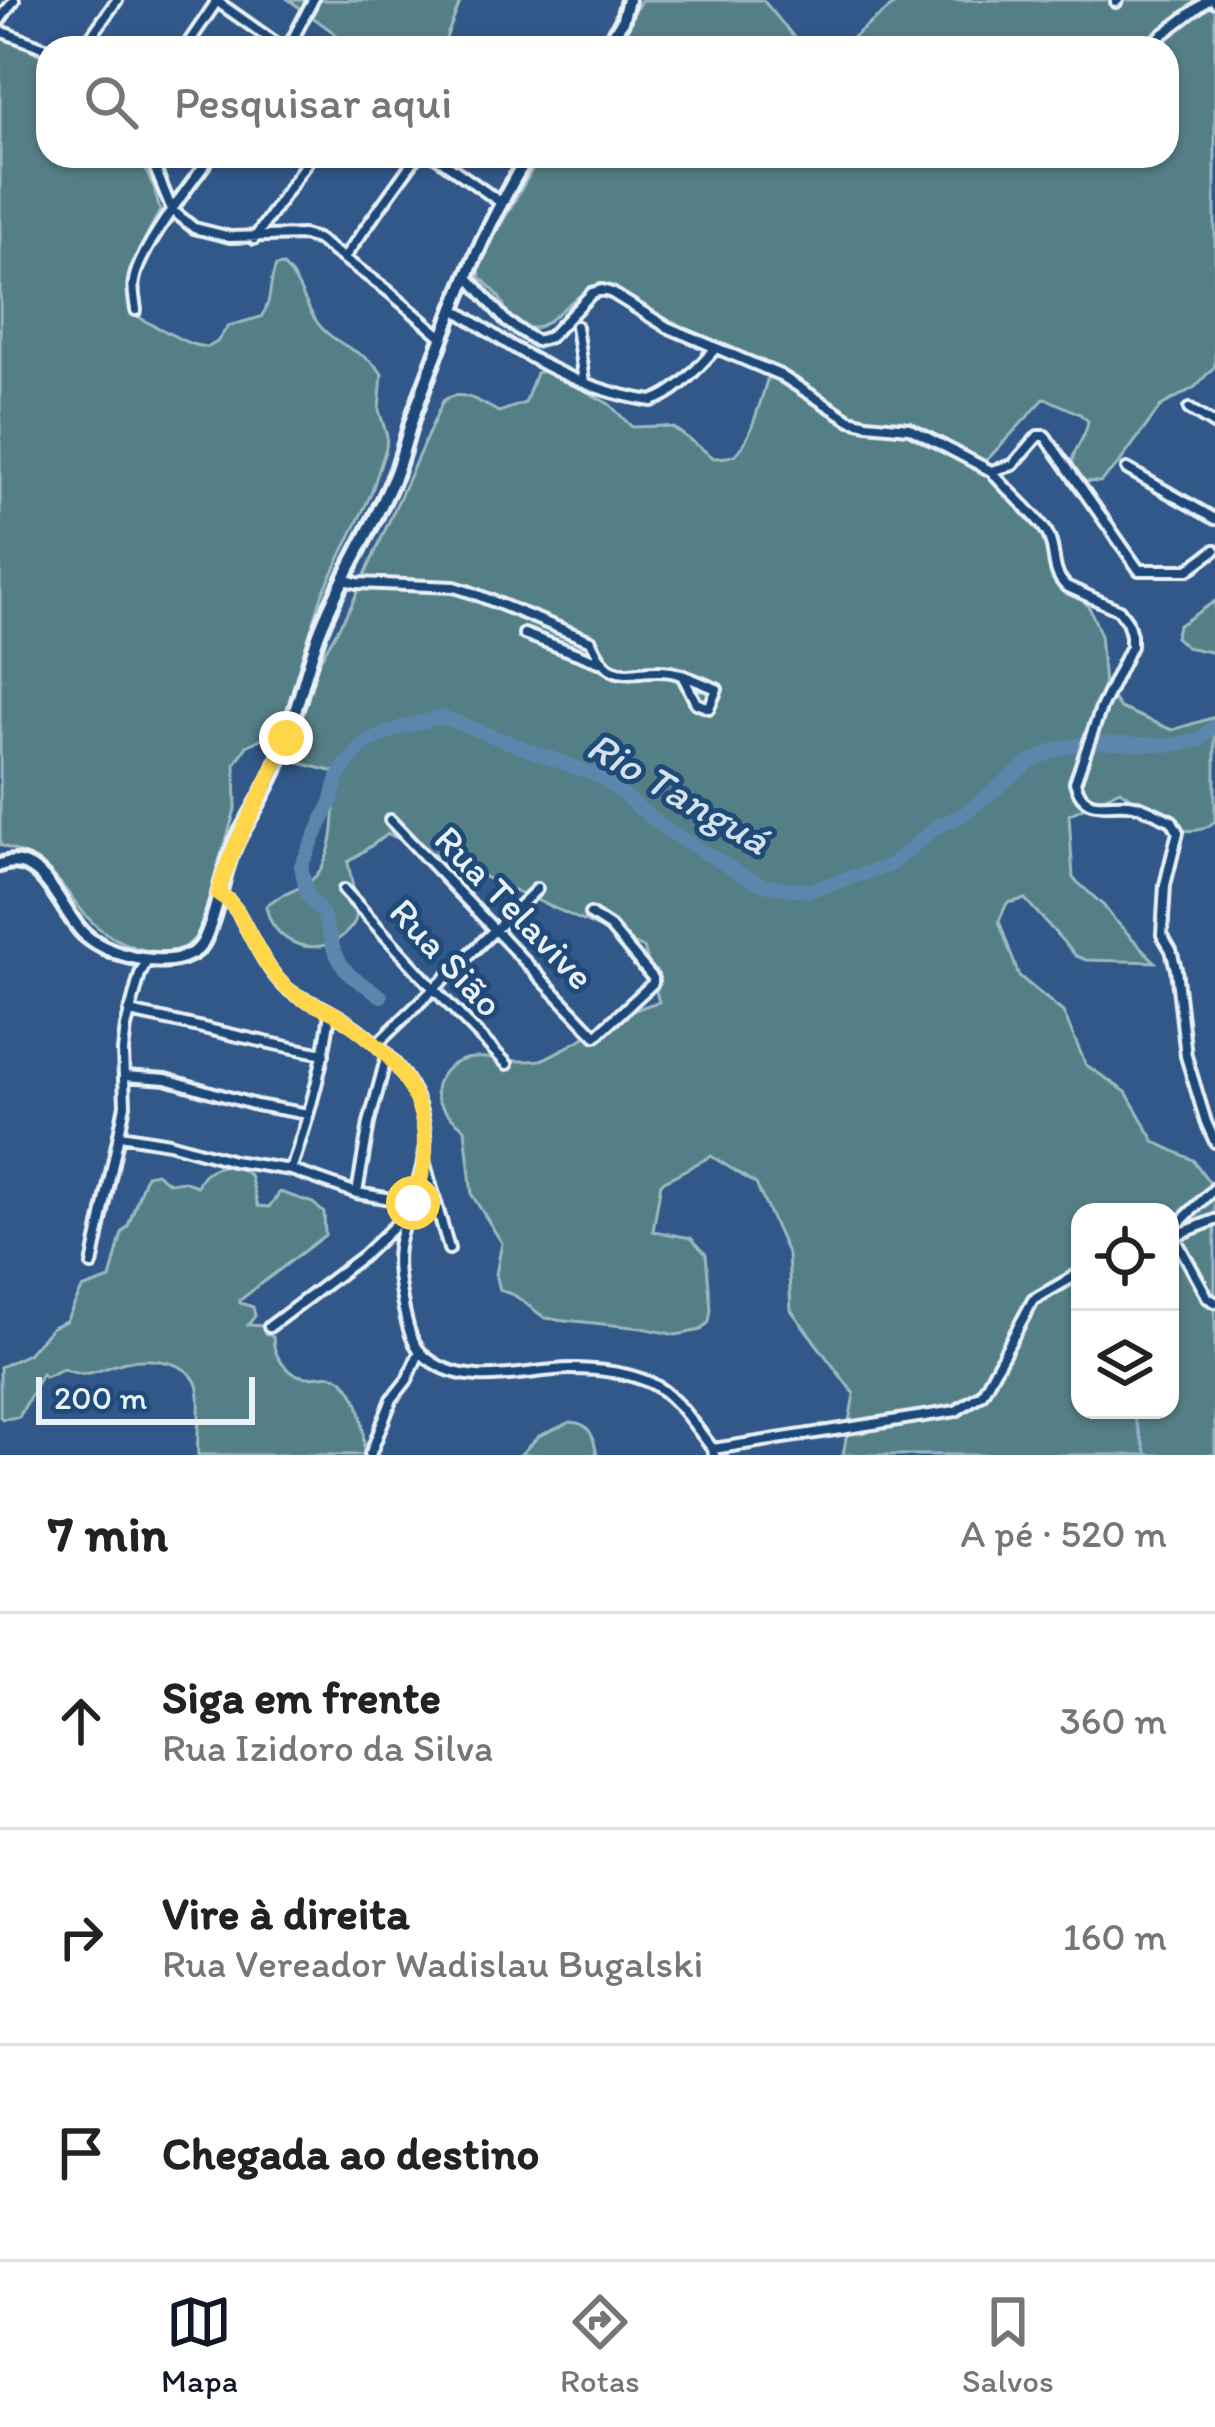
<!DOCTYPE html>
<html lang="pt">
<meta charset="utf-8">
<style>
:root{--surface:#fff;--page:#f2f2f2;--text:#222;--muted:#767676;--line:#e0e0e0;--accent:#111827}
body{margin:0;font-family:Itim,sans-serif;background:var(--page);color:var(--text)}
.controls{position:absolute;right:36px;bottom:36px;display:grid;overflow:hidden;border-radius:24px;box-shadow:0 3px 9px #0004}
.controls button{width:108px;height:108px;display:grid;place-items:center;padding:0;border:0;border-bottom:3px solid var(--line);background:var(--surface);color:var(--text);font:60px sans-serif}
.scale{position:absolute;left:36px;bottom:30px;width:219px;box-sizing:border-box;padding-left:12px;border:6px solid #e8f1f8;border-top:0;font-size:33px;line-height:42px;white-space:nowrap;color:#e8f1f8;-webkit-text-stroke:9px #1f4a7a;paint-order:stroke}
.stop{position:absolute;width:36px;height:36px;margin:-27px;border:9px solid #ffd54a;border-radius:50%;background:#fff}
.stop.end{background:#ffd54a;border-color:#fff;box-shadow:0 3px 12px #0008}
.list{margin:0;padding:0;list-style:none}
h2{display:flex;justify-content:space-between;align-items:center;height:156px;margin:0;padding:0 48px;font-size:51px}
h2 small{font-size:39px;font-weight:400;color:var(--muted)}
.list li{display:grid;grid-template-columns:78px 1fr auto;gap:36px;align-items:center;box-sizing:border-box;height:216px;padding:0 48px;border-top:3px solid var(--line)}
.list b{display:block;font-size:45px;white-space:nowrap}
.list p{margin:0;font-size:39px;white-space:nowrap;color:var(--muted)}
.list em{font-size:39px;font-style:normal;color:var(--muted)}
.icon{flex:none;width:66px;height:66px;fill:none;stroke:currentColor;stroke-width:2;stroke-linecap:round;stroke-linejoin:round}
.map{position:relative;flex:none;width:1215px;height:1455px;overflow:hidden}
.search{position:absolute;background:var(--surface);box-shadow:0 3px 9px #0004;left:36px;right:36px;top:36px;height:132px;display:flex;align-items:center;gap:30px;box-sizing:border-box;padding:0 42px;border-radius:36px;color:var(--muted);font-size:45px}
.sheet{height:804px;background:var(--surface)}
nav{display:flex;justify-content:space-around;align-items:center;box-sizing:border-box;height:168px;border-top:3px solid var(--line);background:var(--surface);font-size:33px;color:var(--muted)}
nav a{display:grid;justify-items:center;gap:6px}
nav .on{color:var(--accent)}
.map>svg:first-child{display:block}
.green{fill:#547f86;stroke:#9eb8bf;stroke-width:3;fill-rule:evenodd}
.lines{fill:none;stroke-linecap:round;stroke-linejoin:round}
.stream{stroke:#95b1cb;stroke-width:3}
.river{stroke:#5d86ad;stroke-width:14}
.street-casing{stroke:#e8f1f8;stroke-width:16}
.secondary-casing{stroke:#e8f1f8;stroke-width:20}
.street{stroke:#1f4a7a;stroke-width:8}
.secondary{stroke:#1f4a7a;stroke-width:10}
.route{stroke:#ffd54a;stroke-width:15}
.labels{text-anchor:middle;stroke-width:10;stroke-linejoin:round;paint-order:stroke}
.street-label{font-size:39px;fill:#e8f1f8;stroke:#1f4a7a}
.water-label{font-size:42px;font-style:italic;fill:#d3e1ed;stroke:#1f4a7a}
</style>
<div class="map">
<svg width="1215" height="1455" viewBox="0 0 1215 1455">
<rect width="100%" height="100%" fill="#315888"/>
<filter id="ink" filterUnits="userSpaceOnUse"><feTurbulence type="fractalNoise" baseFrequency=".00833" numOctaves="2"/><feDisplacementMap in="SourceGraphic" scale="24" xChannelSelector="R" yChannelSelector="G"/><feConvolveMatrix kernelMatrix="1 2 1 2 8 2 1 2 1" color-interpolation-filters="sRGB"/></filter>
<g filter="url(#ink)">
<path class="green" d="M289,0H461L442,48H355Z
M641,0H763L803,48H615Z
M900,0H1215V366L1195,387L1161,406L1117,466L1100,482L1081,481C1060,453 1085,448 1088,421L1080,414L1045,398L986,461L1012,499L1041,525L1057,562L1090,609L1100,633L1104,686L1120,708L1172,730L1215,717V821C1205,831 1193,832 1180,830L1120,790L1069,815L1073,878L1104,906L1112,917L1155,962L1086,960L1076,956L1025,899L1007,903L999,921L1019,976L1063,1012L1086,1065L1126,1092L1155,1142L1193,1160L1215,1190V1455H843L854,1394L791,1310L788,1255L756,1184L711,1156L661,1183L653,1231L691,1238L706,1254L711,1309L709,1322L701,1330L676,1335L642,1328L545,1318L514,1295L500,1290L496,1274L502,1243L472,1195L465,1129C448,1114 426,1100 441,1076C463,1042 509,1067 540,1060C548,1058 558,1051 565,1048C597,1032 625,1010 659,1002L644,948L388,834L348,862C350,876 358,905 356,918C355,924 349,930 345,934C316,960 272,944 266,906C278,894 295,892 308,883C339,860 334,806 335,772L295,762C287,755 289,747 291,737L315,669L351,606L443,401C461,387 481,403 499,412L525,403L536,373L547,370L609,404L632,427L663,426L674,428L714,458C719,458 730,457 734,455C750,447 764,388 770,370C739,357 693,343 666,325C648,313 634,295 612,290C566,279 550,350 514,321C506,314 505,306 499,297C495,290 486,284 480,277L479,267L483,256L540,156H1167V48H839ZM1080,1212H1170V1410H1080Z
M0,31L48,60V156H138L154,187L160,211C149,230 118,288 131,309C138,319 153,325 163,330C178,338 191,346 208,347L217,342L228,326L261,317C273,301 268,284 276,266L282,265C303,282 305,314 326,332C344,349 368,353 382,374L379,410L387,436L386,448L371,494L322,595L286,714L278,730L247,746L235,764L236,806L205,914C203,920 202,927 199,932C177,971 115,945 92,922C76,907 66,886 49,871C35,859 18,851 0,845Z
M1215,601V653L1186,647L1175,637L1178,626Z
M233,1165L250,1175L258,1206L269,1207L280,1192L313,1203L324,1213L325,1235L240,1300V1303L253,1307L255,1316L248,1325L265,1326V1333L273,1337C273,1356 287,1376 307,1377C321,1377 333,1371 344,1382C363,1399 364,1432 364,1455H198C196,1434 202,1410 198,1389C192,1360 150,1357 126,1362C111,1365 97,1374 81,1374C73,1373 71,1372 63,1369L45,1377L42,1374L19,1417L3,1419L0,1417V1367L28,1354L52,1327L66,1321L82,1289L110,1279L122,1233L128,1226L146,1175L156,1173L169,1183L183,1181L197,1186C203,1169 217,1166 233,1165Z
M571,1422C591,1423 594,1438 597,1455H520L539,1436Z"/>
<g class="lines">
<path class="stream" d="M1132,1411L1147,1455"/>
<path class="river" d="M1093,742L1171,745L1199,740L1215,726
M381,996L351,976L343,967L334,950L323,914L307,895L301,866L331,802L338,777L345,766L366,742L402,727L442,717L601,777L667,830L739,873L764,885L808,891L891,865L936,827L963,815L1031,761L1057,749L1084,743"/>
<g class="street-casing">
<path id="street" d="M215,0L283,48
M1214,0L1215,2
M1116,2L1118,0
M0,20L14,0
M0,31L48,49
M83,48L117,0
M185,48L217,1
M288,48L313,0
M1145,48L1208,0
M150,156L172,210L194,228L230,237L303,235L317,239L387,290L442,337
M435,156L500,202
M254,239L311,156
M344,258L417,156
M467,276L507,322L536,341L550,337L592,293L602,290L612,293L667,327L780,375L850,420L867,424L909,428L991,471L1013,465L1038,436H1045L1139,570H1188L1215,550
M453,308C517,351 573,389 652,401C679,392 697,368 716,348
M136,310C135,300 132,290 134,281C139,249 191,184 211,156
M576,326L584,382
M1189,409L1215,425
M1127,469L1215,519
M991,471C1007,491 1033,511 1046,531C1058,550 1049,570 1066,586L1119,610L1127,621L1131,635V646L1101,708L1075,782C1085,817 1109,799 1134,805C1147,808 1160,816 1172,821L1178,832L1165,885L1162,935L1171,950L1176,969L1186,1056L1206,1122L1215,1142
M344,580L357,583L454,587L470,592L591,641C613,692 632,665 671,672C686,675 702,684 717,689L709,708L696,703L683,677
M524,634L599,662
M390,820L596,1036L653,983V978L610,927L590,914
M344,890L434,989L507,1064
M218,894L228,900L237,911C251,935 265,969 286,988C297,998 313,1002 326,1009C368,1031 410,1068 422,1115C435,1164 406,1201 398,1247C395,1269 400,1289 404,1310C408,1328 412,1347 428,1359C469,1390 524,1370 570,1369C595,1369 627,1372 651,1383C677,1396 695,1427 713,1449L714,1455
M129,1012C195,1025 258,1042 324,1054
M377,1044L537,889
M125,1076L166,1079L256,1105L308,1114
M120,1135L169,1143L233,1161L291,1170L357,1193L413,1203
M425,1164L449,1249
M291,1170C308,1119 324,1065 330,1012
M1215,1188L1173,1229L1174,1236L1208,1298L1215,1302
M357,1193L369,1123L387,1055
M1171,1237L1215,1220
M92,1265L125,1105L123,1051L126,1027L140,974L148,959
M269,1327L363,1256L407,1214
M713,1449L956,1411L982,1394L1033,1300L1080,1273
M370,1455L392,1399L407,1380L420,1351"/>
</g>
<g class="secondary-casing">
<path id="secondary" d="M604,48L622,22L628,0
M0,865C43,848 60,911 84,934C98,947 122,956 142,959C157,961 172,962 186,956C195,953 202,946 205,938C220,905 221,869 240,834C252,813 265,792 275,770C294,725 303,677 320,631C341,577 373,528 395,475C403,455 407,434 414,414C447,325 478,237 528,156"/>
</g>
<use href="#street" class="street"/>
<use href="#secondary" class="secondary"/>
</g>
</g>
<g class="lines" filter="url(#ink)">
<path class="route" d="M286,738C267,792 233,838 218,894L228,900L237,911C252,936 265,970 288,989C302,1001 321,1006 337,1015C390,1049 429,1092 425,1158C424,1173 418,1188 413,1203"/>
</g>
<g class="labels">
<g class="street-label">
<text transform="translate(515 907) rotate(46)" y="14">Rua Telavive</text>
<text transform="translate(447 957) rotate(47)" y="14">Rua Sião</text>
</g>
<g class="water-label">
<text transform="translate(679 792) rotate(30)" y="15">Rio Tanguá</text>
</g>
</g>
</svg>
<div class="controls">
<button><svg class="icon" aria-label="locate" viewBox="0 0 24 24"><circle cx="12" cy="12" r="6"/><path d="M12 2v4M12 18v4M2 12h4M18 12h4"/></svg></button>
<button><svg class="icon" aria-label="layers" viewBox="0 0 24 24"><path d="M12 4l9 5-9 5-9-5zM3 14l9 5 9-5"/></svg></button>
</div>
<div class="scale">200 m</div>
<div class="stop" style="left:413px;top:1203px"></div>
<div class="stop end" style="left:286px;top:738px"></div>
<div class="search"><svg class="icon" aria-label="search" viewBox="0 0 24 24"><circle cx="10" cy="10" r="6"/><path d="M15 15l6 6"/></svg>Pesquisar aqui</div>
</div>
<section class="sheet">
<h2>7 min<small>A pé · 520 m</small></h2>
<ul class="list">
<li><svg class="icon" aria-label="ahead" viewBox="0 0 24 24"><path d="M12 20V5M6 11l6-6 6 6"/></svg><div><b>Siga em frente</b><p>Rua Izidoro da Silva</p></div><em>360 m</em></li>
<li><svg class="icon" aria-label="right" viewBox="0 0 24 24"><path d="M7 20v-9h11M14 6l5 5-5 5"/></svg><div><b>Vire à direita</b><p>Rua Vereador Wadislau Bugalski</p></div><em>160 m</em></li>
<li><svg class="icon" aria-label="arrive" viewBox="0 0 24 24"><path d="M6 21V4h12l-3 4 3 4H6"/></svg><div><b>Chegada ao destino</b></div></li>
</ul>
</section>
<nav>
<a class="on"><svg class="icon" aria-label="map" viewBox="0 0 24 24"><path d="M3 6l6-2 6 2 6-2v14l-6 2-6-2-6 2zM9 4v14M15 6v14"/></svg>Mapa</a>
<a><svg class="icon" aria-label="directions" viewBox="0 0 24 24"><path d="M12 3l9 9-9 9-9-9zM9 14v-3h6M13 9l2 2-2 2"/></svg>Rotas</a>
<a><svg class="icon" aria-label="saved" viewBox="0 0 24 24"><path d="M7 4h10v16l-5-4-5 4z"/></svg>Salvos</a>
</nav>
